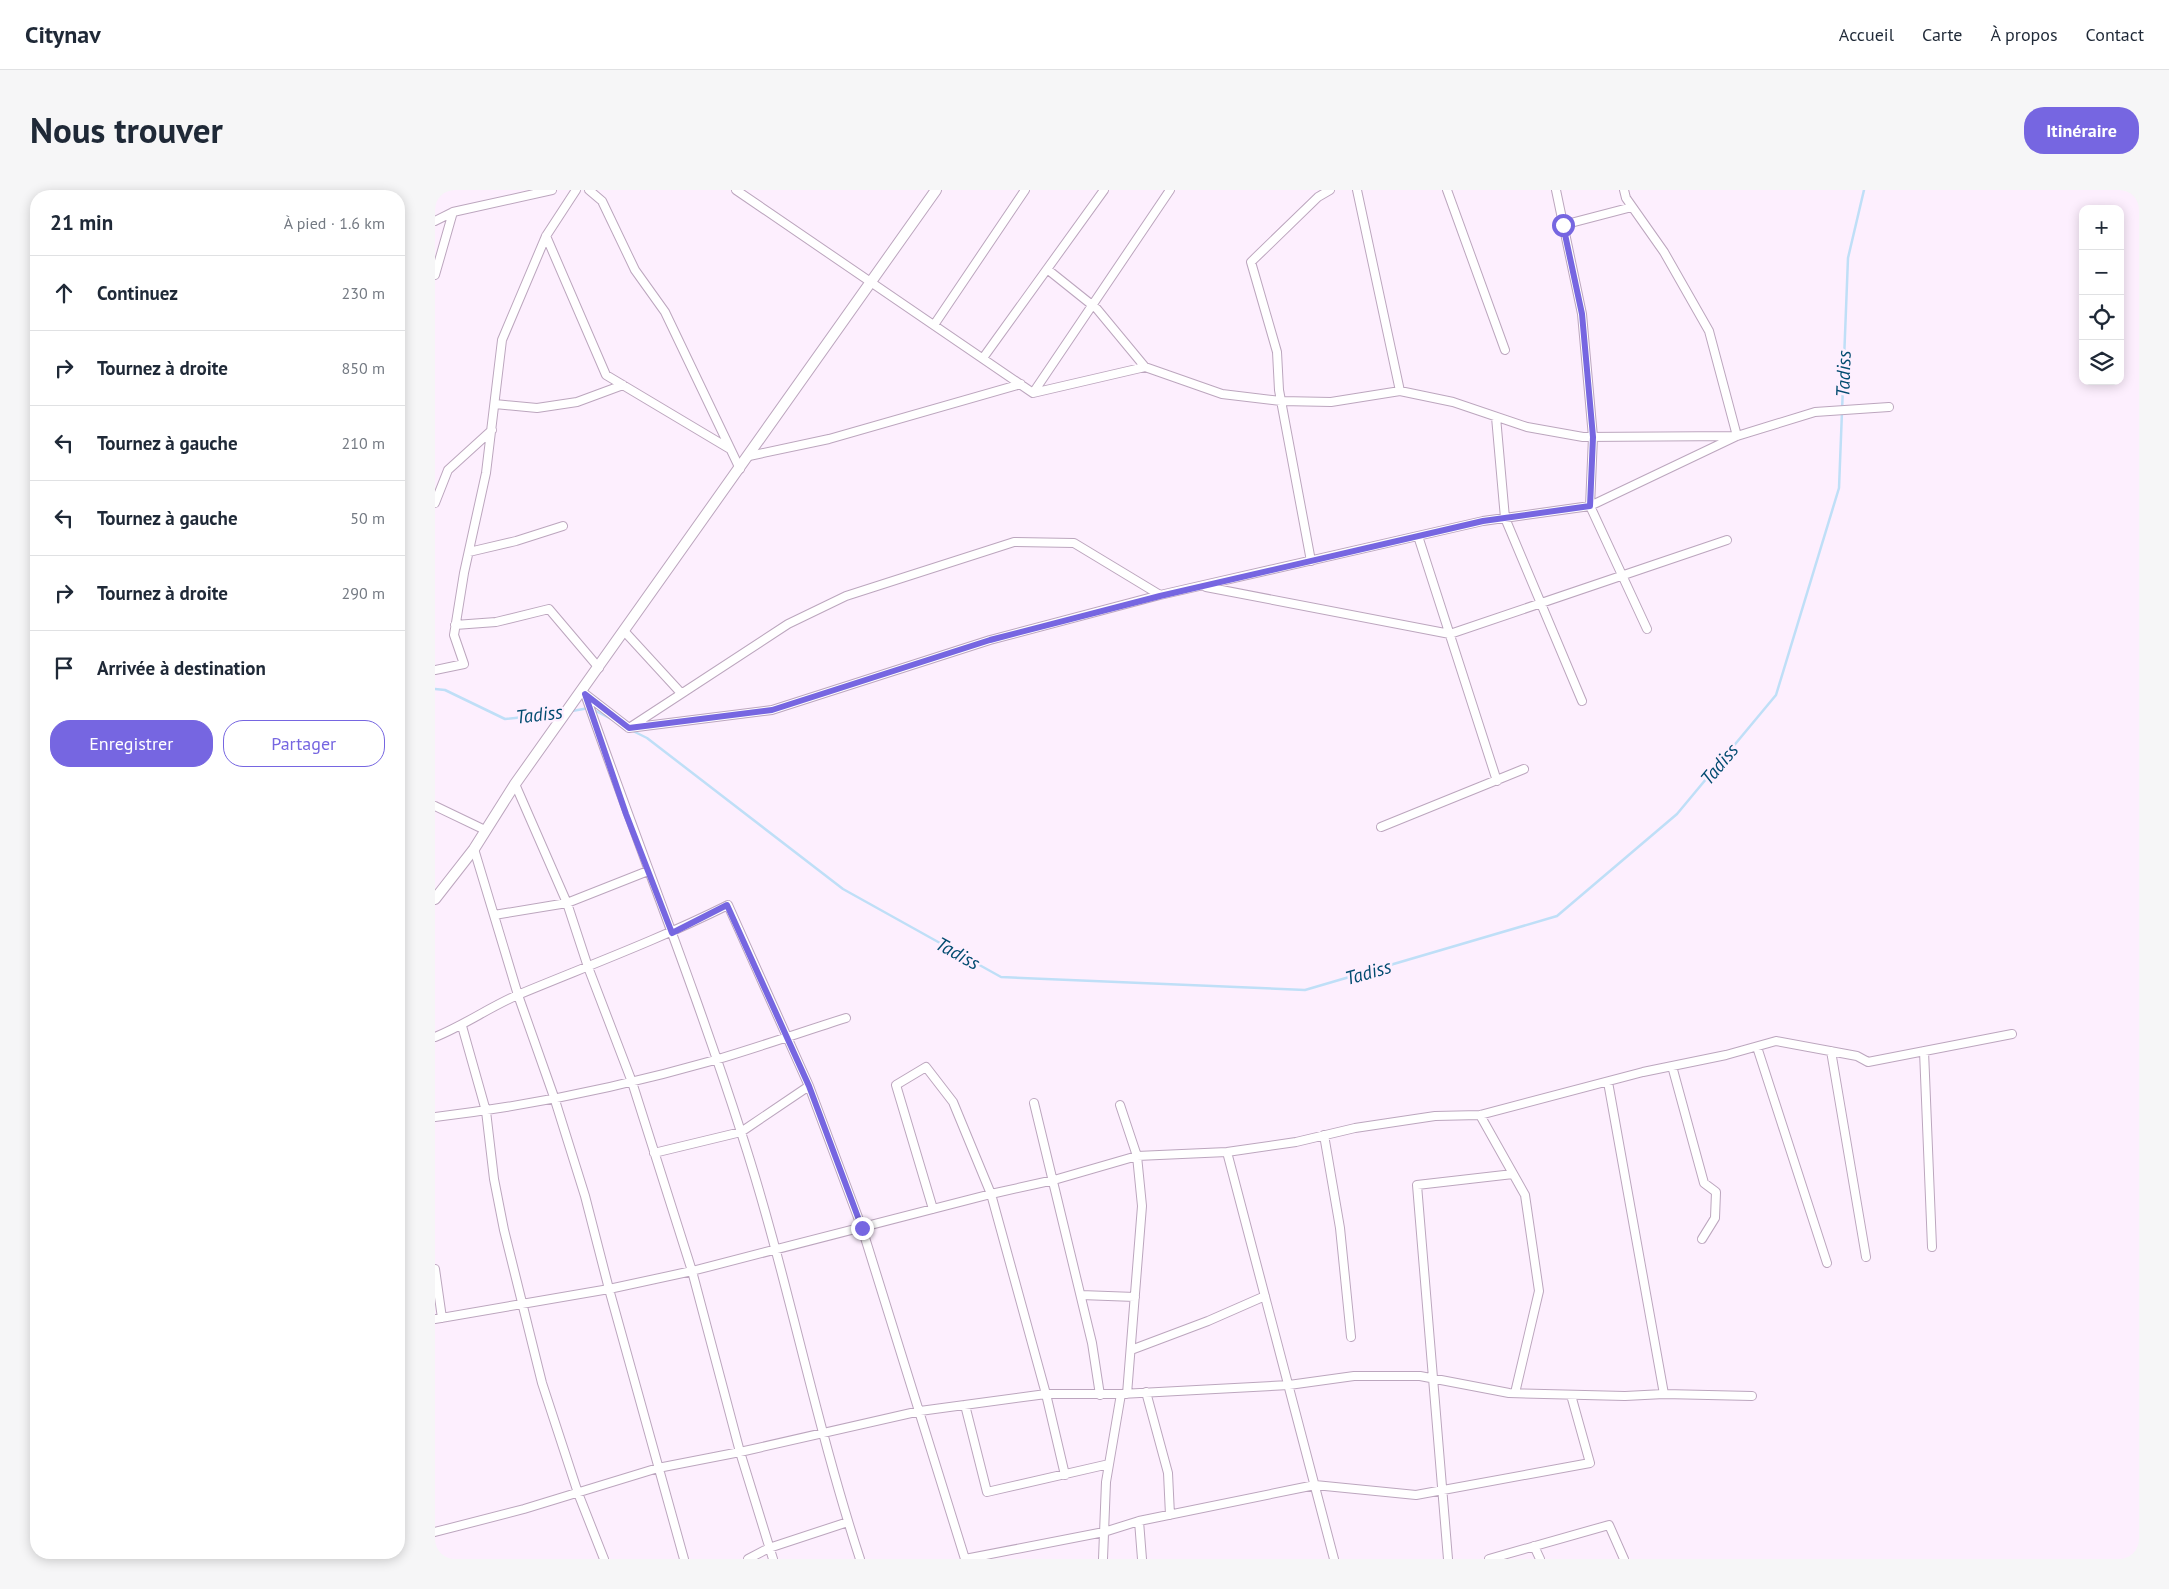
<!DOCTYPE html>
<html lang="fr">
<meta charset="utf-8">
<style>
:root{--surface:#fff;--page:#f6f6f7;--text:#1f2937;--muted:#747a83;--line:#e0e1e3;--accent:#7666e1}
body{margin:0;font-family:"PT Sans",sans-serif;background:var(--page);color:var(--text)}
.controls{position:absolute;right:15px;top:15px;display:grid;overflow:hidden;border-radius:10px;box-shadow:0 2px 12px #0003}
.controls button{width:45px;height:45px;display:grid;place-items:center;padding:0;border:0;border-bottom:1px solid var(--line);background:var(--surface);color:var(--text);font:25px sans-serif}
.stop{position:absolute;width:15px;height:15px;margin:-11px;border:4px solid #7666e1;border-radius:50%;background:#fff}
.stop.end{background:#7666e1;border-color:#fff;box-shadow:0 1px 5px #0008}
.list{margin:0;padding:0;list-style:none}
h2{display:flex;justify-content:space-between;align-items:center;height:65px;margin:0;padding:0 20px;font-size:21px}
h2 small{font-size:16px;font-weight:400;color:var(--muted)}
.list li{display:grid;grid-template-columns:32px 1fr auto;gap:15px;align-items:center;box-sizing:border-box;height:75px;padding:0 20px;border-top:1px solid var(--line)}
.list b{display:block;font-size:19px;white-space:nowrap}
.list em{font-size:16px;font-style:normal;color:var(--muted)}
.actions{display:flex;gap:10px;padding:15px 20px}
.actions a{flex:1;padding:11px 0;border:1px solid var(--accent);border-radius:20px;text-align:center;font-size:18px;color:var(--accent)}
.actions .main{background:var(--accent);color:#fff}
.icon{flex:none;width:28px;height:28px;fill:none;stroke:currentColor;stroke-width:2;stroke-linecap:round;stroke-linejoin:round}
.map{position:relative;flex:none;width:1704px;height:1369px;overflow:hidden;border-radius:20px}
header{display:flex;align-items:center;gap:30px;box-sizing:border-box;height:70px;padding:0 25px;background:var(--surface);border-bottom:1px solid var(--line)}
header strong{font-size:24px}
nav{display:flex;gap:28px;margin-inline-start:auto;font-size:18px}
.intro{display:flex;align-items:center;justify-content:space-between;box-sizing:border-box;height:120px;padding:0 30px}
h1{margin:0;font-size:35px}
.button{padding:12px 22px;border-radius:20px;background:var(--accent);color:#fff;font-size:18px;font-weight:700}
main{display:flex;gap:30px;padding:0 30px}
aside{flex:1;background:var(--surface);border-radius:20px;box-shadow:0 2px 12px #0003}
.map>svg:first-child{display:block}
.lines{fill:none;stroke-linecap:round;stroke-linejoin:round}
.stream{stroke:#bfdff7;stroke-width:2.5}
.minor-casing{stroke:#bca6be;stroke-width:10}
.major-casing{stroke:#bca6be;stroke-width:12}
.minor{stroke:#fff;stroke-width:8}
.major{stroke:#fff;stroke-width:10}
.route{stroke:#7666e1;stroke-width:6}
.labels{text-anchor:middle;stroke-width:5;stroke-linejoin:round;paint-order:stroke}
.water-label{font-size:19px;font-style:italic;fill:#024b70;stroke:#fdeffe}
</style>
<header>
<strong>Citynav</strong>
<nav><a>Accueil</a><a>Carte</a><a>À propos</a><a>Contact</a></nav>
</header>
<div class="intro"><h1>Nous trouver</h1><a class="button">Itinéraire</a></div>
<main>
<aside>
<h2>21 min<small>À pied · 1.6 km</small></h2>
<ul class="list">
<li><svg class="icon" aria-label="ahead" viewBox="0 0 24 24"><path d="M12 20V5M6 11l6-6 6 6"/></svg><div><b>Continuez</b></div><em>230 m</em></li>
<li><svg class="icon" aria-label="right" viewBox="0 0 24 24"><path d="M7 20v-9h11M14 6l5 5-5 5"/></svg><div><b>Tournez à droite</b></div><em>850 m</em></li>
<li><svg class="icon" aria-label="left" viewBox="0 0 24 24"><path d="M17 20v-9H6M10 6l-5 5 5 5"/></svg><div><b>Tournez à gauche</b></div><em>210 m</em></li>
<li><svg class="icon" aria-label="left" viewBox="0 0 24 24"><path d="M17 20v-9H6M10 6l-5 5 5 5"/></svg><div><b>Tournez à gauche</b></div><em>50 m</em></li>
<li><svg class="icon" aria-label="right" viewBox="0 0 24 24"><path d="M7 20v-9h11M14 6l5 5-5 5"/></svg><div><b>Tournez à droite</b></div><em>290 m</em></li>
<li><svg class="icon" aria-label="arrive" viewBox="0 0 24 24"><path d="M6 21V4h12l-3 4 3 4H6"/></svg><div><b>Arrivée à destination</b></div></li>
</ul>
<div class="actions"><a class="main">Enregistrer</a><a>Partager</a></div>
</aside>
<div class="map">
<svg width="1704" height="1369" viewBox="0 0 1704 1369">
<rect width="100%" height="100%" fill="#fdeffe"/>
<g class="lines">
<path class="stream" d="M0,499L10,500L70,529L127,523
M159,520L180,531
M137,521L154,518
M196,540L212,548L408,699L566,787L870,800L1122,726L1242,624L1341,505L1404,298L1413,68L1429,0"/>
<g class="minor-casing">
<path id="minor" d="M154,0L167,11L200,80L230,122L305,279
M301,0L598,203L710,177L787,204L846,211L896,212L965,201L1018,212L1092,237L1148,247L1302,246L1274,141L1229,62L1191,8L1189,0
M922,0L965,201
M1012,0L1070,160
M1121,0L1147,124L1158,247L1155,316L1212,439
M0,31L18,22L117,0
M1128,35L1197,17
M111,46L171,185L295,259
M612,79L662,119L710,177
M0,85L18,22
M499,135L590,0
M548,168L669,0
M598,203L735,0
M60,214L102,218L142,212L188,195
M1061,227L1070,328L1147,511
M314,266L394,249L586,194
M0,313L13,280L57,240
M983,346L1062,591
M34,362L81,351L128,336
M876,371L844,200L842,162L816,72L883,7L895,0
M771,397L1015,444L1292,350
M20,435L61,432L114,419L164,478
M190,442L246,503
M0,480L29,474L19,445L29,383L51,283L67,150L111,46L141,0
M150,504C201,650 259,795 306,942C352,1083 379,1229 425,1369
M150,504L194,538L353,434L411,406L579,352L639,353L725,405
M194,538L337,520L555,450L725,405L1048,331L1155,316L1302,246L1380,222L1454,217
M80,594L132,713L153,777L197,892L257,1081L556,1004L619,990L702,966L792,962L861,952L920,938L1000,926L1045,925L1208,882L1291,865L1341,851L1422,866L1433,872L1577,844
M0,616L50,640
M946,637L1089,579
M59,725L132,713L213,681
M27,836L51,921L59,989L69,1040L107,1193L143,1303L169,1369
M0,847C30,835 56,816 85,804C155,775 225,749 293,715L374,896L427,1038L530,1369L669,1342L704,1331L880,1295L981,1305L1155,1273L1136,1205
M1322,857L1392,1073
M1396,861L1431,1067
M1489,861L1497,1057
M1237,876L1269,993L1281,1002L1280,1028L1267,1049
M1173,892L1229,1204
M599,913L657,1153L665,1205
M685,915L702,966L707,1016L692,1204
M1045,925L1090,1005L1104,1101L1080,1203
M0,927C94,916 189,896 280,870C324,857 367,842 411,828
M889,945L905,1038L916,1147
M792,962L899,1369
M219,963L306,942L374,896
M498,1019L461,895L491,877L518,912L556,1004L611,1204L630,1285
M0,1079L7,1128
M646,1105L700,1107
M0,1129L174,1099L150,1006L119,907L83,805L39,659
M696,1160L773,1131L830,1106
M711,1202L733,1283L735,1325
M530,1215L552,1302L674,1274
M704,1331L707,1369
M0,1342L89,1319L223,1278L305,1262L485,1221L611,1204H686L854,1195L919,1186H985L1074,1203L1190,1206L1229,1204L1317,1206
M1099,1356L1105,1369
M249,1369L174,1099L257,1081L305,1262L338,1369
M313,1369L334,1358L413,1332
M668,1369L671,1292L686,1204
M1013,1369L982,995L1078,984
M1054,1369L1174,1335L1189,1369"/>
</g>
<g class="major-casing">
<path id="major" d="M0,709L39,659L80,594L501,0"/>
</g>
<use href="#minor" class="minor"/>
<use href="#major" class="major"/>
</g>
<g class="lines">
<path class="route" d="M427,1038L374,896L292,715L237,743L191,624L150,504L194,538L337,520L555,450L725,406L1048,331L1155,316L1158,247L1147,124L1128,35"/>
</g>
<g class="labels">
<g class="water-label">
<text transform="translate(1408 184) rotate(-88)" y="7">Tadiss</text>
<text transform="translate(104 524) rotate(-7)" y="7">Tadiss</text>
<text transform="translate(1284 574) rotate(-50)" y="7">Tadiss</text>
<text transform="translate(523 763) rotate(29)" y="7">Tadiss</text>
<text transform="translate(933 782) rotate(-16)" y="7">Tadiss</text>
</g>
</g>
</svg>
<div class="controls">
<button>+</button>
<button>−</button>
<button><svg class="icon" aria-label="locate" viewBox="0 0 24 24"><circle cx="12" cy="12" r="6"/><path d="M12 2v4M12 18v4M2 12h4M18 12h4"/></svg></button>
<button><svg class="icon" aria-label="layers" viewBox="0 0 24 24"><path d="M12 4l9 5-9 5-9-5zM3 14l9 5 9-5"/></svg></button>
</div>
<div class="stop" style="left:1128px;top:35px"></div>
<div class="stop end" style="left:427px;top:1038px"></div>
</div>
</main>
